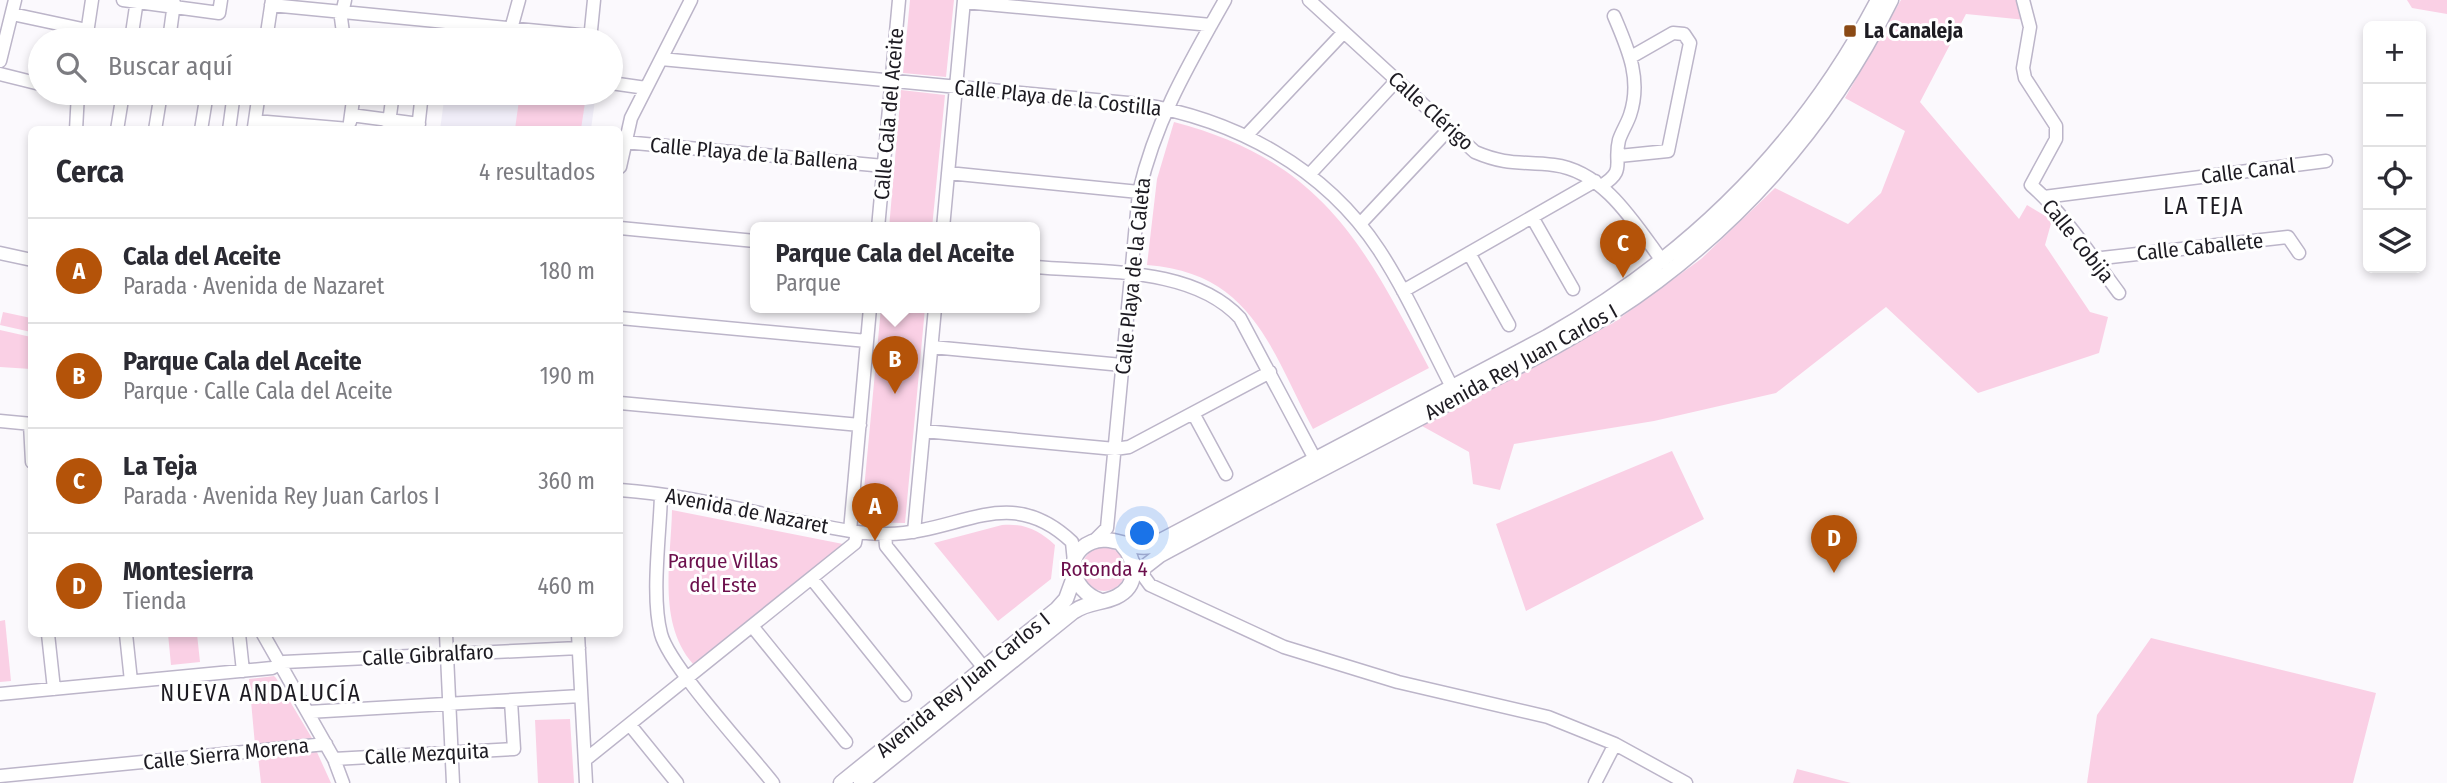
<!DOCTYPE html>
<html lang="es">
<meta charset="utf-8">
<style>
:root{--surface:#fff;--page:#f2f2f3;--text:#2b2b33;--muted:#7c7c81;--line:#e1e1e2;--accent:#b45309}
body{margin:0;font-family:"Fira Sans Condensed",sans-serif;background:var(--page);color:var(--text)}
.controls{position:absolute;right:21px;top:21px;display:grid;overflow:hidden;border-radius:10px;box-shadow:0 4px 10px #0003}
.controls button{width:63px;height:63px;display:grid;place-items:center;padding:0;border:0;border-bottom:2px solid var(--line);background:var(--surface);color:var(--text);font:35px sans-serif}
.you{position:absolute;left:1143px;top:534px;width:24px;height:24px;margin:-18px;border:5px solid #fff;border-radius:50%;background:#1a73e8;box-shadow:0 0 0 10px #1a73e833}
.badge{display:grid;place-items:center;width:46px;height:46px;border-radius:50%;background:var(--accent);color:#fff;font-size:23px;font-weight:700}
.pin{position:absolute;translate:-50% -58px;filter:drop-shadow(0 2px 4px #0008)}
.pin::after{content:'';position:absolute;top:37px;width:24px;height:21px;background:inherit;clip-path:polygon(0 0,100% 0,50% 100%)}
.popup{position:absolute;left:750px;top:222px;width:290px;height:91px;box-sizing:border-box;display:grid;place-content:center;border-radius:10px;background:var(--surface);filter:drop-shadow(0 2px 5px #0005);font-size:23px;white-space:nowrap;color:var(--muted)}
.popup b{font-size:26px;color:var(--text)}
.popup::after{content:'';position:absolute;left:50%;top:100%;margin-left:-14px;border:14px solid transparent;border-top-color:var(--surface)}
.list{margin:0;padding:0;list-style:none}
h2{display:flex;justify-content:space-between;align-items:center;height:91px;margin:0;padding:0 28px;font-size:30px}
h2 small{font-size:23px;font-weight:400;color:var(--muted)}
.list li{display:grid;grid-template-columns:46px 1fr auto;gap:21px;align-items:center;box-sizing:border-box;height:105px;padding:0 28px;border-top:2px solid var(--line)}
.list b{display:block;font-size:26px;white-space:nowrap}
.list p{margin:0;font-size:23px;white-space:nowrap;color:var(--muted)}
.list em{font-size:23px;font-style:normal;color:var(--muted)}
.icon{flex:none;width:38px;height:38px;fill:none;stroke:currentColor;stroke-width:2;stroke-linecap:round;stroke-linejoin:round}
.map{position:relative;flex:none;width:2447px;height:783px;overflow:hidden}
.search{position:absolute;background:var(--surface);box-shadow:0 4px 10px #0003;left:28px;top:28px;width:595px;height:77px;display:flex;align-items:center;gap:18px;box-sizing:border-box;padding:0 24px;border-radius:38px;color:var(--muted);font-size:26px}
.panel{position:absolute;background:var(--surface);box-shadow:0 4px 10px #0003;left:28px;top:126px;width:595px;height:511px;border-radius:10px}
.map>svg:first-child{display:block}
.built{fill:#f0edf8}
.green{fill:#fad0e5}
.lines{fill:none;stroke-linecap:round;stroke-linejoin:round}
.minor-casing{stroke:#bcb5c9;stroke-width:15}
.major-casing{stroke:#bcb5c9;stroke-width:17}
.minor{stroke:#fff;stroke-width:12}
.major{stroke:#fff;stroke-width:14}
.poi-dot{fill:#8b4a15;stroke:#fff;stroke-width:2.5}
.labels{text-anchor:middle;stroke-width:6;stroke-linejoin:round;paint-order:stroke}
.poi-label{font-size:21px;font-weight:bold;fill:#1d1b22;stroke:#fff;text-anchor:start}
.street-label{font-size:21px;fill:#1d1b22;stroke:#fff}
.park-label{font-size:21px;fill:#6c0f4c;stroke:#fff}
.neighbourhood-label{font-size:23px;letter-spacing:2px;fill:#1d1b22;stroke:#fff}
</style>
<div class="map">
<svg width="2447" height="783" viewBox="0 0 2447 783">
<rect width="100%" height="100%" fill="#fbf9fd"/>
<path class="built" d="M445,93H596L591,129L440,130Z"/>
<path class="green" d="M910,0H954L946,77L903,73Z
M1901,0H2020L2026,20L1966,14L1920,102L2019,219L2027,205L2052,220L2045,245L2090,312L2108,317L2099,353L1978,393L1886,307L1776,393L1654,421L1514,444L1500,490L1473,484L1469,452L1422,426L1613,323L1701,259L1775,188L1848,224L1881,193L1905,131L1845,98Z
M2407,0H2447V14L2412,8Z
M901,90L945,95L932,228H889Z
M520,93L586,96L581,129H515Z
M1174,122C1322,161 1363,243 1429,368L1313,429C1270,348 1252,273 1147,265L1157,179Z
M881,308H925L905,523L861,522Z
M3,312L31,318V332L0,325Z
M0,330L31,337V369L0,367Z
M1672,451L1704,519L1526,611L1496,524Z
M672,510L843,544L693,664C657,623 671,561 672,510Z
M1002,525C1024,523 1039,530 1055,545L1051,579L998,621L934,543Z
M1082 569a22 22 0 1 1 44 0a22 22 0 1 1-44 0Z
M5,620L11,681L0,682V621Z
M168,634H197L200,662L171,665Z
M2151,638L2376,693L2353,783H2087L2097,715Z
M274,676L276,678L313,740L255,745L249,679Z
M570,719L574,783H538L535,720Z
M316,750L331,783H261L258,756Z
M1797,769L1851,783H1793Z"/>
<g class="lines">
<g class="minor-casing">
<path id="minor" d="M123,0L219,13L221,0
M1309,0L1475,152C1508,166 1521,161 1554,165C1604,171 1635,224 1663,262
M2023,0L2030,27L2023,68L2025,78L2056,126V139L2031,185C2064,214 2092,257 2119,293
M964,2L1211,25
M271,5L590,36
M12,14L87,30
M511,29L519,0
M86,40L92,0
M131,40L137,0
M169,40L174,3
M266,40L272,0
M344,40L341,18L345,0
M590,40L594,0
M661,59L1139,104C1235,119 1325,168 1379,250C1407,293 1428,341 1452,387
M0,61L15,0
M0,74L40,84
M611,83L646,88
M351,115L419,124
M255,121L349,129
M350,122L354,93
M254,127L259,93
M418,129L422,93
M76,130L78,93
M117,130L123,93
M155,130L161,93
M201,130L207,93
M229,130L234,93
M388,130L393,93
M1246,136L1344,32
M624,142L884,166
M1619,156L1668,151L1690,43L1684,34L1673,33L1631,57
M620,167L631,118L691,0
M948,173L1139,192
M1309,175L1397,80
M1601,186C1627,170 1613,164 1619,140C1622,131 1627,124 1630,115C1642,79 1628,49 1614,16
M2044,197L2326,161
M1532,217L1573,289
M1360,224L1449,129
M620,228L755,241
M878,228L899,0
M943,228L964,0
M0,253L32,260
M1469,253L1509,325
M2093,259L2288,237L2299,253
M1035,267C1101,273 1192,266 1240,318L1315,459
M1403,291L1595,181
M620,318L867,341
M932,347L1122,365
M620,403L860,425
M1193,413L1226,474
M0,421L32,424
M30,424L32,462
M924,431L1115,449L1129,447L1270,372
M620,490C678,494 735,508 792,520C824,526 855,534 887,534C961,533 1009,482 1072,542L1074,562
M661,495C660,534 651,597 661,634C670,667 748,751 773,783
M850,531L870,308
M914,532L935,308
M885,534L886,546L984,668
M1095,540L1107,528L1139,192C1156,119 1189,64 1225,0
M1134,563L1150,585L1284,647L1398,682L1548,717L1615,744L1686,783
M812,579L905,695
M752,626L846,742
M48,634L54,689
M126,634L131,681
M239,634L243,671
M263,634L334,759L343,783
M446,634L453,783
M578,634L586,783
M0,694L272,668L284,662L579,648
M308,712L581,696
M630,725L677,783
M334,759L514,749L511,701
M585,760L855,543L857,532
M0,776L326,744
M1595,783L1615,744"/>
</g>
<g class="major-casing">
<path id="major" d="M1133,576L1160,555C1253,505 1347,456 1441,407C1498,376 1558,348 1613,312C1732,235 1828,127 1891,0
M1099,600C1073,591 1061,555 1092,542C1110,534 1129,550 1151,546L1547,337C1690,256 1802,145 1878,0
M841,783L1057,609L1066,599L1074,577
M861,783L1073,612C1089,601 1101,604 1116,597C1139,586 1137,561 1122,545"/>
</g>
<use href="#minor" class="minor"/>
<use href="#major" class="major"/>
</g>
<rect class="poi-dot" x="1843" y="24" width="14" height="14" rx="3.5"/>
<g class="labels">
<g class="poi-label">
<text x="1864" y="38">La Canaleja</text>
</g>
<g class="street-label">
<text transform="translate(1058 98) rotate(6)" y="7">Calle Playa de la Costilla</text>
<text transform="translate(1431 111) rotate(42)" y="7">Calle Clérigo</text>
<text transform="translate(889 114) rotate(-85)" y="7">Calle Cala del Aceite</text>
<text transform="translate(754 154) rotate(5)" y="7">Calle Playa de la Ballena</text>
<text transform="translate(2248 171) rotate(-7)" y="7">Calle Canal</text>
<text transform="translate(2078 241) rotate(51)" y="7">Calle Cobija</text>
<text transform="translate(2200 247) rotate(-6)" y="7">Calle Caballete</text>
<text transform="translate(1133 276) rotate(-84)" y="7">Calle Playa de la Caleta</text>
<text transform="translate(1521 362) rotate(-29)" y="7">Avenida Rey Juan Carlos I</text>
<text transform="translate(747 511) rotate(11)" y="7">Avenida de Nazaret</text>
<text transform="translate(428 655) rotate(-3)" y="7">Calle Gibralfaro</text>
<text transform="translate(963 685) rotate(-39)" y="7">Avenida Rey Juan Carlos I</text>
<text transform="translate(226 754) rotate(-6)" y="7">Calle Sierra Morena</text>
<text transform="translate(427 754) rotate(-3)" y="7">Calle Mezquita</text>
</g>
<g class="park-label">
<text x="723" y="568">Parque Villas<tspan x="723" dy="24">del Este</tspan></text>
<text x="1104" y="576">Rotonda 4</text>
</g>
<g class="neighbourhood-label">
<text x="2204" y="214">LA TEJA</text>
<text x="261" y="701">NUEVA ANDALUCÍA</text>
</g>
</g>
</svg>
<div class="controls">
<button>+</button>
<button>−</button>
<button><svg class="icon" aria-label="locate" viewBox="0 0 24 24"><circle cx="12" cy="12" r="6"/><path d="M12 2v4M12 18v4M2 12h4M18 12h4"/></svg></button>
<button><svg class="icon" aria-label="layers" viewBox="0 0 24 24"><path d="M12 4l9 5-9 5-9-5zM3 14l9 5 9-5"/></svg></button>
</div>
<div class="you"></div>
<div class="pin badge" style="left:875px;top:541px">A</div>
<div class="pin badge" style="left:895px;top:394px">B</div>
<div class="popup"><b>Parque Cala del Aceite</b>Parque</div>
<div class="pin badge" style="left:1623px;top:278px">C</div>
<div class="pin badge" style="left:1834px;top:573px">D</div>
<div class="search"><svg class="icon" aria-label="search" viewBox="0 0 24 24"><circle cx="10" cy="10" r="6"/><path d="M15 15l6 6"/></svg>Buscar aquí</div>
<section class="panel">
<h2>Cerca<small>4 resultados</small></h2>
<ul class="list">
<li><span class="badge">A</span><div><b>Cala del Aceite</b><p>Parada · Avenida de Nazaret</p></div><em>180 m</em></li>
<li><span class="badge">B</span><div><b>Parque Cala del Aceite</b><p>Parque · Calle Cala del Aceite</p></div><em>190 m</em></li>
<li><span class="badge">C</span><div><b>La Teja</b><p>Parada · Avenida Rey Juan Carlos I</p></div><em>360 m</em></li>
<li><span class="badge">D</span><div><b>Montesierra</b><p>Tienda</p></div><em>460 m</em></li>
</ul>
</section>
</div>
